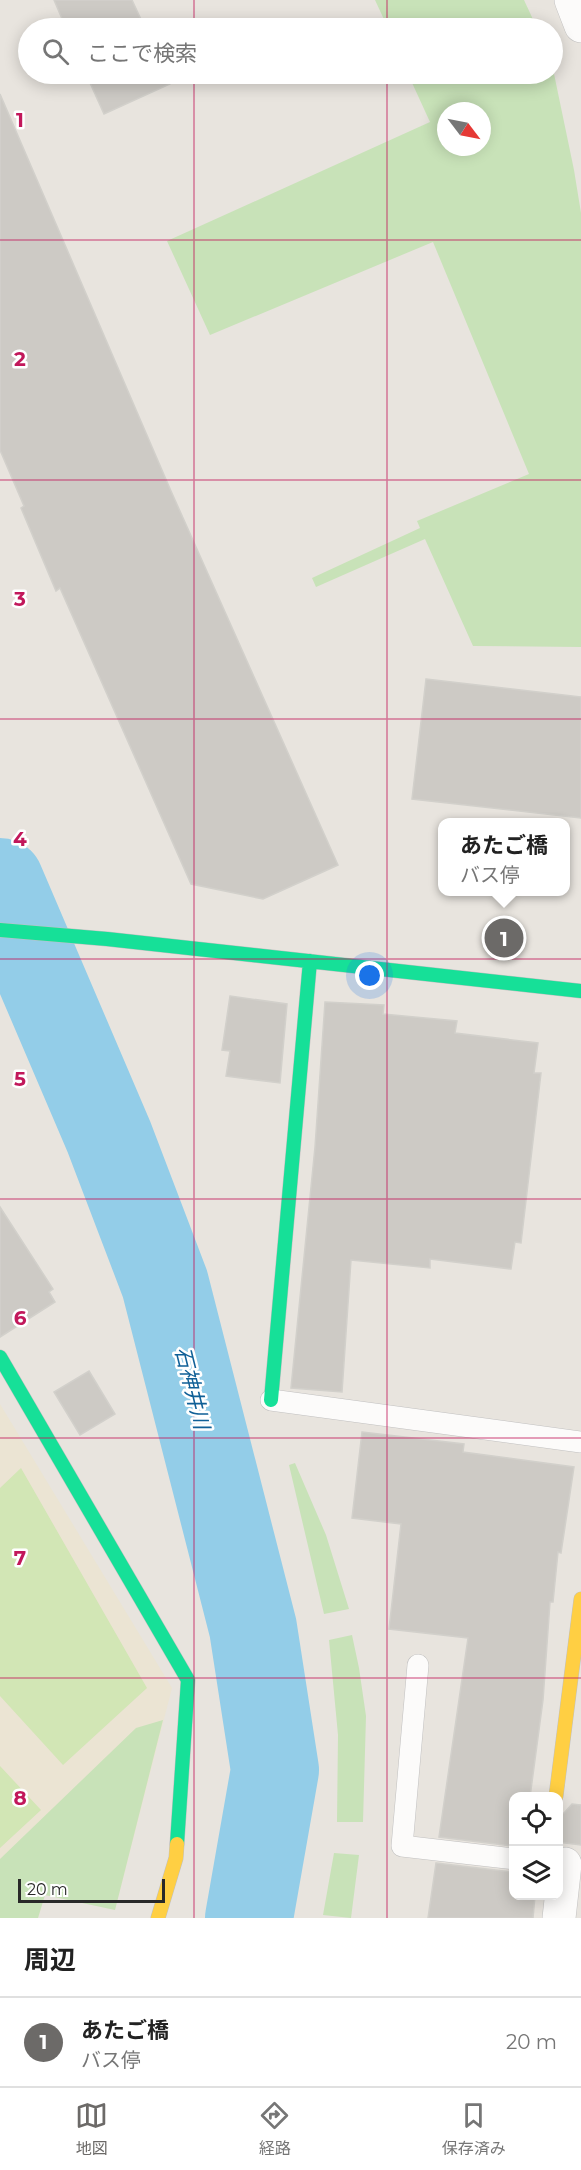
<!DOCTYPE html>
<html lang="ja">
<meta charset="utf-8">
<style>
:root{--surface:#fff;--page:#f2f2f2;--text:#222;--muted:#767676;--line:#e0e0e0;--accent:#6c6a68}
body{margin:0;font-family:Montserrat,"Noto Sans JP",sans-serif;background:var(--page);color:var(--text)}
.controls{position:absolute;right:18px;bottom:18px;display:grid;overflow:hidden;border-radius:12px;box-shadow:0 3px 15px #0003}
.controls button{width:54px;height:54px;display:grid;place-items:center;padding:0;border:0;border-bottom:2px solid var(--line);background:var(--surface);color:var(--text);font:30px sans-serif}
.compass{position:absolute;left:437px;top:102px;width:54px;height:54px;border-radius:50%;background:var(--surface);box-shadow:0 3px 15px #0003;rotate:122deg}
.scale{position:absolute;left:18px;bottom:15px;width:147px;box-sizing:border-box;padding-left:6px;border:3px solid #292929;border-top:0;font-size:16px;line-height:21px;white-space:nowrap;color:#292929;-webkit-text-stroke:4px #fff;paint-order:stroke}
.you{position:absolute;left:370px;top:976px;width:21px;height:21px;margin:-15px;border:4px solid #fff;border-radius:50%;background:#1a73e8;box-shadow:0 0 0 9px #1a73e833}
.badge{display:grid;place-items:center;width:39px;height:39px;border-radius:50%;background:var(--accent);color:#fff;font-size:20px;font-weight:700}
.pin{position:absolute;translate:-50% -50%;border:3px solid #fff;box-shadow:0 2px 6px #0006}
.popup{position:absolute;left:438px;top:818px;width:132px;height:78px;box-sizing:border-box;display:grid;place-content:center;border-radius:12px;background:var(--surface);filter:drop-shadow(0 2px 4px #0005);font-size:20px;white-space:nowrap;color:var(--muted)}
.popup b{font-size:22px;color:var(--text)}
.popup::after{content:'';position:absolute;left:50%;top:100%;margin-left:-12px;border:12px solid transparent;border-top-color:var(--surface)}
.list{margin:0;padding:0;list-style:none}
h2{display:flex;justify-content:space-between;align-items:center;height:78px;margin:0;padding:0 24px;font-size:26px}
h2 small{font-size:20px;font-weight:400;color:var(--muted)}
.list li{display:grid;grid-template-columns:39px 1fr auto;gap:18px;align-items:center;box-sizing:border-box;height:90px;padding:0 24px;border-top:2px solid var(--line)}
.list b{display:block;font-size:22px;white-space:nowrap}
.list p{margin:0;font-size:20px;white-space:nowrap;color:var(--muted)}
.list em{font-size:20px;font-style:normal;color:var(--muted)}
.icon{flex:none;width:33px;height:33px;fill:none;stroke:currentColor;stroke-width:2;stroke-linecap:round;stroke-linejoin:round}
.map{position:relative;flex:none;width:581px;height:1918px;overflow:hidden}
.search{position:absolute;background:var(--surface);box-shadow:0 3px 15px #0003;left:18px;right:18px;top:18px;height:66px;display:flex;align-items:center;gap:15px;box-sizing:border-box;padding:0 21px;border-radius:33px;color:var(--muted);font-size:22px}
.sheet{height:168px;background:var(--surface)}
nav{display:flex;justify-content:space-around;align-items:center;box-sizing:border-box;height:84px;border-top:2px solid var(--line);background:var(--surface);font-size:16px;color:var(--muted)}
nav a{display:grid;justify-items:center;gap:3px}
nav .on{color:var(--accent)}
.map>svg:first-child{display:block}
.education{fill:#ebe4d3}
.green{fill:#c8e2b8;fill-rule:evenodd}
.pitch{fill:#d2e6b5}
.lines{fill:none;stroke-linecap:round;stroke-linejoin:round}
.river{stroke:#93cde8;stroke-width:88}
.building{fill:#cdcac5;stroke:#d2d0cb;stroke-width:1.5}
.lane-casing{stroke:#c1c0c0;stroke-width:22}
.street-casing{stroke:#c1c0c0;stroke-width:34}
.fast-casing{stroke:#c1c0c0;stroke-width:15}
.slow-casing{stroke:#c1c0c0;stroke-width:15}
.lane{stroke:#fcfbfa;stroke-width:21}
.street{stroke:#fcfbfa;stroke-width:33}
.fast{stroke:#16e098;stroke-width:14}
.slow{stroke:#ffcf43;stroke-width:14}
.grid{fill:none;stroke:#c2185b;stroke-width:1.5;stroke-opacity:0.55}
.labels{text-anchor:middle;stroke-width:5;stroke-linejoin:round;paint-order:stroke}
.water-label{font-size:21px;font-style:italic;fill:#106097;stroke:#fff}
.grid-label{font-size:20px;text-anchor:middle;font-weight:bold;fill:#c2185b;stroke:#fff;stroke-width:5;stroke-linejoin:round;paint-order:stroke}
</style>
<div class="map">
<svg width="581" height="1918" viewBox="0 0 581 1918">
<rect width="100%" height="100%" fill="#e8e4de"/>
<path class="education" d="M0,1404L172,1688L115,1910L45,1895L38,1918H0Z"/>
<path class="green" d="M375,0H524L537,28H388Z
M553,69L574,170L581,213V647L473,646L425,539L316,587L312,578L420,528L417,521L529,474L433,242L210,335L167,241L430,122L408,74H552ZM446,111H482V147H446Z
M295,1463L326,1535L349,1609L324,1614L289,1465Z
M352,1635L359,1668L366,1716L363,1822H337L338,1735L329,1640Z
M163,1720L115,1910L45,1895L38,1918H0V1859L136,1728Z
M334,1853L359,1855L351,1918L323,1915Z"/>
<path class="pitch" d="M21,1468L147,1688L63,1765L0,1696V1488Z
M0,1766L41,1810L0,1848Z"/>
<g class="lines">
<path class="river" d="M0,882L109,1137L165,1284L253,1628L275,1770L249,1918"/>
</g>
<path class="building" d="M54,0H132L145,28H66Z
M86,74H165L170,84L104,114Z
M0,94L171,491L338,865L263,899L191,884L60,588L56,591L21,508L24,506L0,450Z
M426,679L581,697V818L412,799Z
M230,996L287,1004L280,1083L226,1076L230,1051L222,1050Z
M325,1002L384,1005L383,1014L457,1021L455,1033L538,1043L534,1073H541L521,1243L515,1242L511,1269L430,1259V1268L351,1260L342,1392L291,1388L315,1147Z
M0,1207L53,1289L49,1292L55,1302L0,1337Z
M89,1371L115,1414L80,1435L54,1392Z
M362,1432L464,1444L463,1452L574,1467L561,1553L558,1552L553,1602H550L543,1700L530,1797H513V1846L439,1837L468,1638L389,1629L401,1524L352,1518Z
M572,1804L581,1805V1845L558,1842V1814L564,1813Z
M436,1863L513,1872V1896H535L533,1918H428Z"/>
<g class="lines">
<g class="lane-casing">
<path id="lane" d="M271,1400L581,1442
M418,1665L402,1846L514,1859"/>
</g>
<g class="street-casing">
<path id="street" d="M571,0L581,26
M559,1918L565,1864"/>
</g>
<g class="fast-casing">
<path id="fast" d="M0,930L107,939L581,991
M0,1357L188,1680L177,1844
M271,1400L310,961"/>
</g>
<g class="slow-casing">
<path id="slow" d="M556,1796L581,1599
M158,1918L176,1858L177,1844"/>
</g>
<use href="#lane" class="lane"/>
<use href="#street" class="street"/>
<use href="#fast" class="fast"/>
<use href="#slow" class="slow"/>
</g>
<path class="grid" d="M194,0V28M387,0V28M194,74V1918M387,74V1918M0,240H581M0,480H581M0,719H581M0,959H581M0,1199H581M0,1438H581M0,1678H581"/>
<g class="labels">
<g class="water-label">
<text transform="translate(192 1388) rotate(76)" y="7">石神井川</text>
</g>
</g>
<g class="grid-label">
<text x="20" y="127">1</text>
<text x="20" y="366">2</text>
<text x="20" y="606">3</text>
<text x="20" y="846">4</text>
<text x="20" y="1086">5</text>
<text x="20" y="1325">6</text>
<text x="20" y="1565">7</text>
<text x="20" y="1805">8</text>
</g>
</svg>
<div class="controls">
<button><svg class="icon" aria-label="locate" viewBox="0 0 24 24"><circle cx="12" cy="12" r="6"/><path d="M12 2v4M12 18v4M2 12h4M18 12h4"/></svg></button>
<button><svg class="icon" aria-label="layers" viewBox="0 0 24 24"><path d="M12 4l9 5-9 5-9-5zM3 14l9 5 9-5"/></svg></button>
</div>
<svg class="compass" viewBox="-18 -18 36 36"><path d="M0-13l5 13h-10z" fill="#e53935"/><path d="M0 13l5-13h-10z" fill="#767676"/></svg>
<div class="scale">20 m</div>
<div class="you"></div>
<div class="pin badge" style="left:504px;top:938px">1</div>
<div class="popup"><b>あたご橋</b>バス停</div>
<div class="search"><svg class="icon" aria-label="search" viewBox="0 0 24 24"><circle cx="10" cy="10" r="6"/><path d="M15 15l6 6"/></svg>ここで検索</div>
</div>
<section class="sheet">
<h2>周辺<small></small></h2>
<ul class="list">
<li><span class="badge">1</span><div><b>あたご橋</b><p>バス停</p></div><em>20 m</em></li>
</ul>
</section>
<nav>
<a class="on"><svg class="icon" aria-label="map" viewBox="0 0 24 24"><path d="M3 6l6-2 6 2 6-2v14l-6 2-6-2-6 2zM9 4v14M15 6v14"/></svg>地図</a>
<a><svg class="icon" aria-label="directions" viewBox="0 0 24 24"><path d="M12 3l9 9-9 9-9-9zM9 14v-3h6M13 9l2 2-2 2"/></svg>経路</a>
<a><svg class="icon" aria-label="saved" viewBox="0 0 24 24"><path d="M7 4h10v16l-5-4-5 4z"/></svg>保存済み</a>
</nav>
